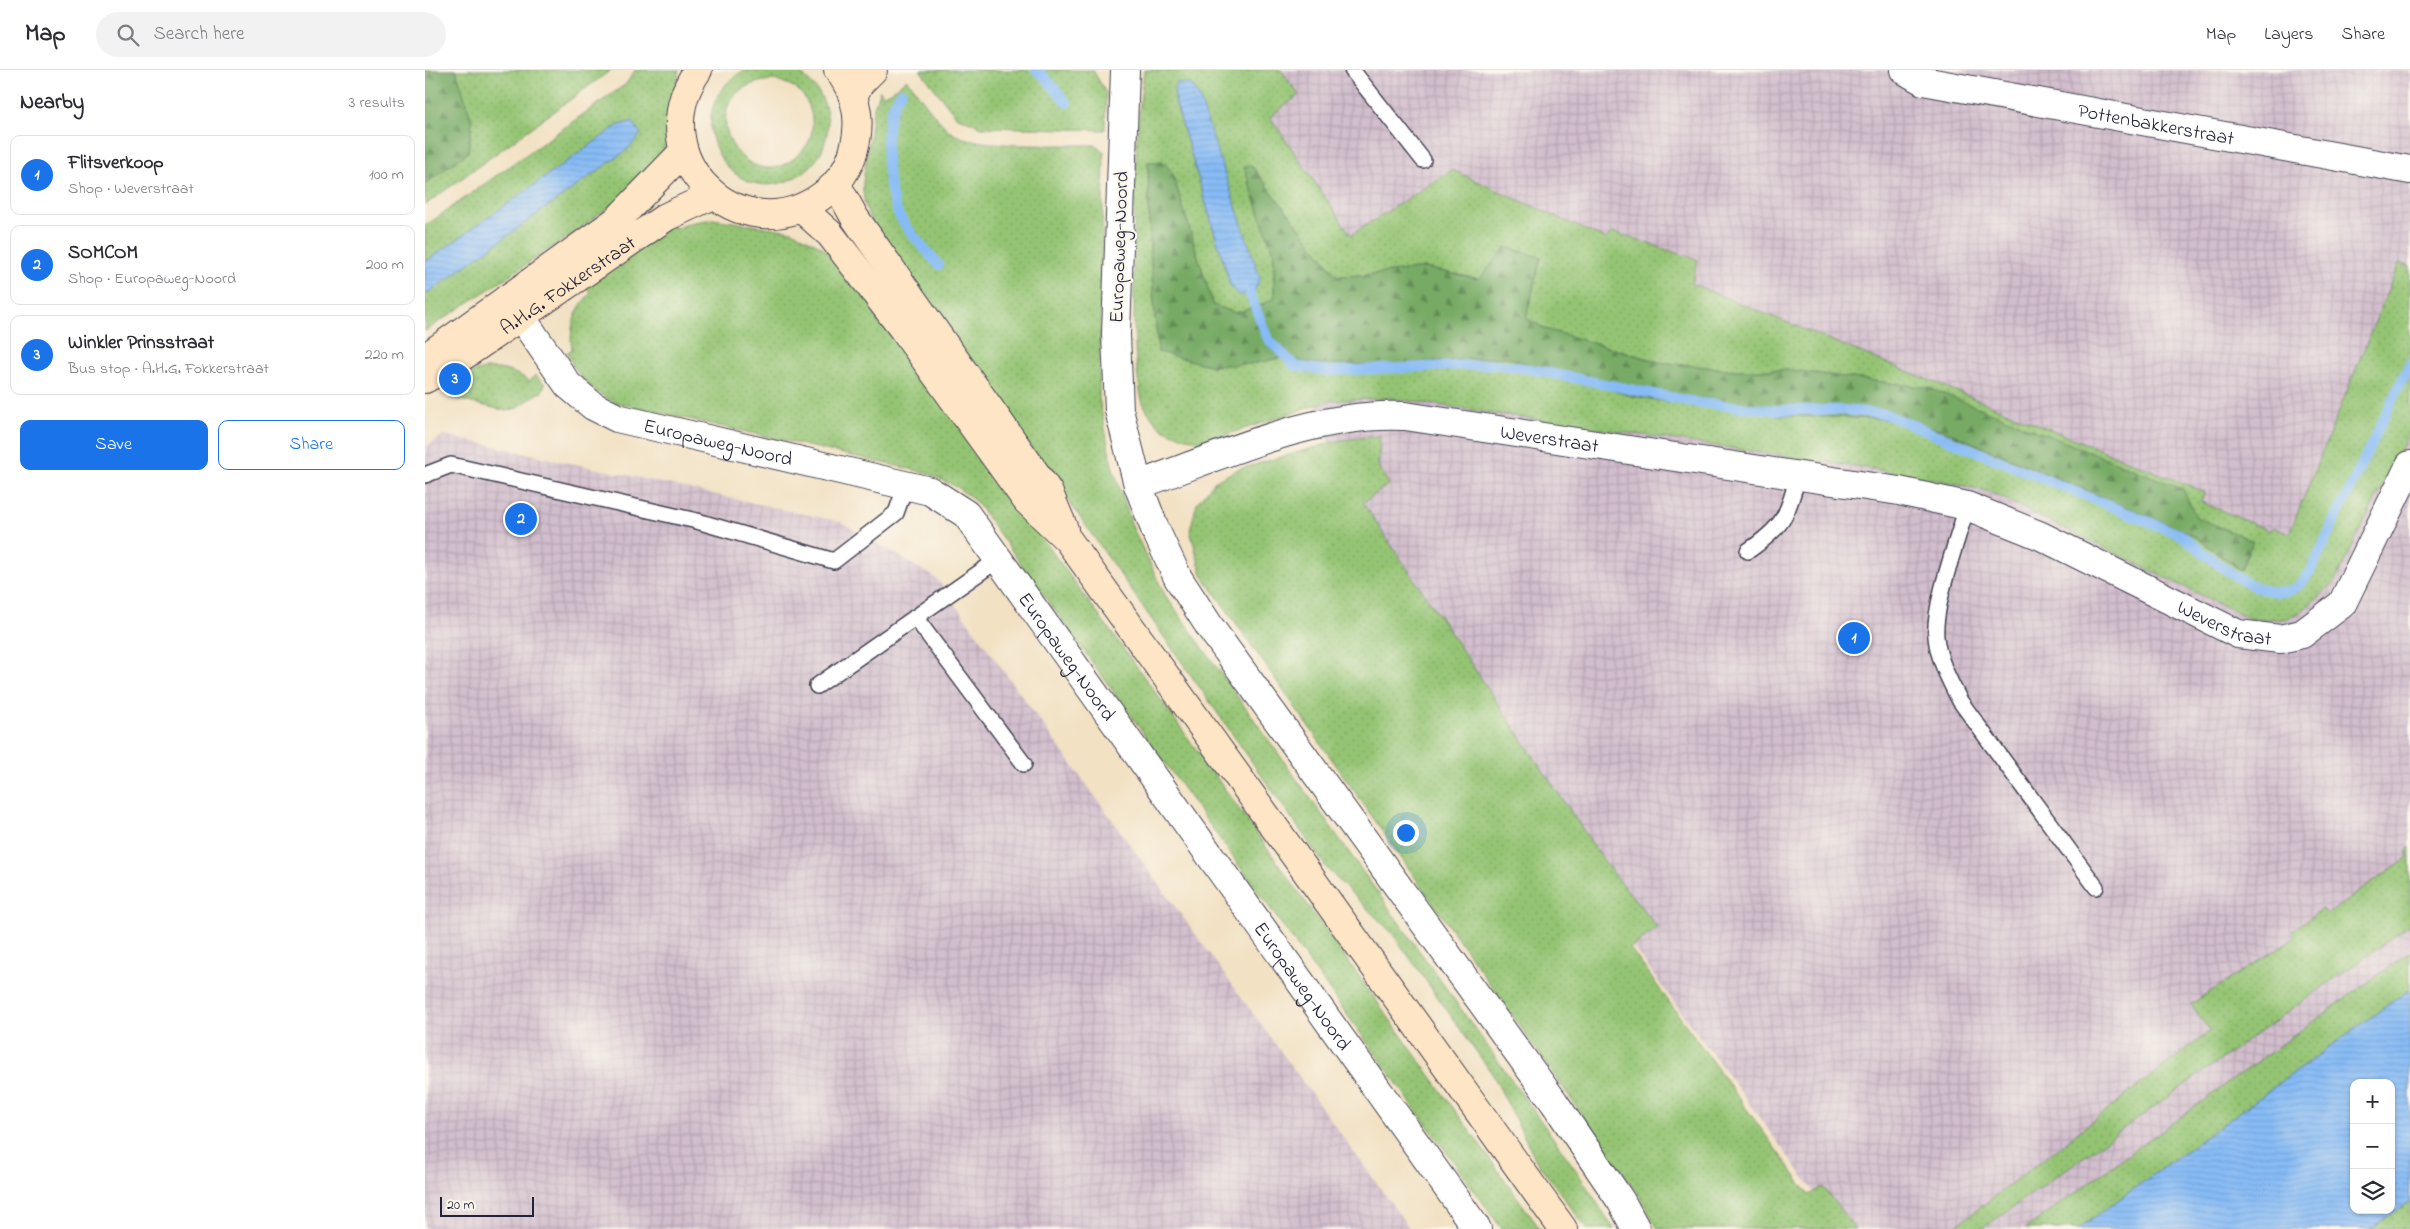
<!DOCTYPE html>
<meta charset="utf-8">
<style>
:root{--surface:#fff;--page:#f2f2f3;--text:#2b2b33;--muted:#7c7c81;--line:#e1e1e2;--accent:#1a73e8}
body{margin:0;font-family:"Indie Flower",sans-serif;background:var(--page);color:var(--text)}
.controls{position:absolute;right:15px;bottom:15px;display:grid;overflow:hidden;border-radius:10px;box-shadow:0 1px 4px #0004}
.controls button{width:45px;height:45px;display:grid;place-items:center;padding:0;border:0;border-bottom:1px solid var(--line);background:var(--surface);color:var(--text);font:25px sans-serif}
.scale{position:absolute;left:15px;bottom:12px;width:94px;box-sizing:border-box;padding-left:5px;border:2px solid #22223b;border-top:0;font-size:14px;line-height:18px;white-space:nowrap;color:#22223b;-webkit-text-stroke:4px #fbf7ec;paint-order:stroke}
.you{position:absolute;left:980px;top:762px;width:18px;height:18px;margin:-12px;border:4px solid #fff;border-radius:50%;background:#1a73e8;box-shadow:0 0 0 8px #1a73e833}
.badge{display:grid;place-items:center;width:32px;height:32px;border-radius:50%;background:var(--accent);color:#fff;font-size:16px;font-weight:700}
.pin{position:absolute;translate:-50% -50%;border:2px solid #fff;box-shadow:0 1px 5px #0006}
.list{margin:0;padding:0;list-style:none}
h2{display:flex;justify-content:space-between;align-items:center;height:65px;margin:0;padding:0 20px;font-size:21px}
h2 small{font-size:16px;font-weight:400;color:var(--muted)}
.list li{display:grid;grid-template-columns:32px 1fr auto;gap:15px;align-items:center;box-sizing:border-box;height:80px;margin:0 10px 10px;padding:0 10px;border:1px solid var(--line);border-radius:10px}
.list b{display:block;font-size:19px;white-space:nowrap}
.list p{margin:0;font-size:16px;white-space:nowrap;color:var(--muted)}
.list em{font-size:16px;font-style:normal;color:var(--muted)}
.actions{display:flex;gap:10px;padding:15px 20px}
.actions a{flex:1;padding:11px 0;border:1px solid var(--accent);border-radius:10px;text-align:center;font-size:18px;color:var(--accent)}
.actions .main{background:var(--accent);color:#fff}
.icon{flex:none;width:28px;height:28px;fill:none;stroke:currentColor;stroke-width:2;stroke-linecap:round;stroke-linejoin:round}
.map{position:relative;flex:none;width:1985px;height:1159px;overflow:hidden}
header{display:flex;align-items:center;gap:30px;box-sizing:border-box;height:70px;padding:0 25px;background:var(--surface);border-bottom:1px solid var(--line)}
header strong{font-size:24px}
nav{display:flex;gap:28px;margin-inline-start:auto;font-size:18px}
.search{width:350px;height:45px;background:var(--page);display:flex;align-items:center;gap:12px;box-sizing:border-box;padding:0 18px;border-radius:28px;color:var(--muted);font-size:19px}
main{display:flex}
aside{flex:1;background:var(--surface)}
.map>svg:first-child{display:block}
.industrial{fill:url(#industrial-grid)}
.grass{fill:url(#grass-dots);stroke:#5b7357;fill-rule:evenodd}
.forest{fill:url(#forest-firs);stroke:#4c6650}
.water{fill:url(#water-rules);stroke:#546e98;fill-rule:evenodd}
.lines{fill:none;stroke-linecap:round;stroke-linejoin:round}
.stream{stroke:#87bbf5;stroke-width:10}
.lane-casing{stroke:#413f4f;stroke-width:18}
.street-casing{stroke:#413f4f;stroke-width:30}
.secondary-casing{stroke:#413f4f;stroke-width:30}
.lane{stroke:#fff;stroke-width:15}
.street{stroke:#fff;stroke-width:28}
.secondary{stroke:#fde5c5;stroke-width:28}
.labels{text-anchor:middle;stroke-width:4.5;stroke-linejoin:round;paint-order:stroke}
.street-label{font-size:20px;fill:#22223b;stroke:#fbf7ec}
</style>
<header>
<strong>Map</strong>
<div class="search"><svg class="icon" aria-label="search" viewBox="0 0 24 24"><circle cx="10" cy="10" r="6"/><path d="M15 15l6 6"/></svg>Search here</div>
<nav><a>Map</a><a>Layers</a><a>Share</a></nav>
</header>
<main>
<aside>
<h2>Nearby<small>3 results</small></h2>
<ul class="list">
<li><span class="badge">1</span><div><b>Flitsverkoop</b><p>Shop · Weverstraat</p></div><em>100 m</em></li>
<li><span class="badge">2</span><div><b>SOMCOM</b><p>Shop · Europaweg-Noord</p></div><em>200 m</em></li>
<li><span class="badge">3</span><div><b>Winkler Prinsstraat</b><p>Bus stop · A.H.G. Fokkerstraat</p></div><em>220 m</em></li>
</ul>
<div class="actions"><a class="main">Save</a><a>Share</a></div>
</aside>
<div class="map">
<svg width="1985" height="1159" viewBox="0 0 1985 1159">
<defs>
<pattern id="industrial-grid" width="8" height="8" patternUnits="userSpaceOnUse" patternTransform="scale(1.25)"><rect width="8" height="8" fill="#d1bdcc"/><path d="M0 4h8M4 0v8" fill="none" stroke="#b3a2b0"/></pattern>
<pattern id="grass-dots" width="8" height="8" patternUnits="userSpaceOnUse" patternTransform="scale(1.25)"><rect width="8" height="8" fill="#94c473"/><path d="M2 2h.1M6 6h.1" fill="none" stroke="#7fa864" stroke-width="1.8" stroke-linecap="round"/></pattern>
<pattern id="forest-firs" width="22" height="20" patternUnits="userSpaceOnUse" patternTransform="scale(1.25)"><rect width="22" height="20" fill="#77aa65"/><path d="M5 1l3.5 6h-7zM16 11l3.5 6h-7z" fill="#618a54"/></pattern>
<pattern id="water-rules" width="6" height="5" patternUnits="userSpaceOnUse" patternTransform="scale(1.25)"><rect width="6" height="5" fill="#87bbf5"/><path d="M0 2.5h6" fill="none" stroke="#74a0d3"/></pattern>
</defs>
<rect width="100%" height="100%" fill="#fbf7ec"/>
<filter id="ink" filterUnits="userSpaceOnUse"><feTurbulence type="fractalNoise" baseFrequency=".02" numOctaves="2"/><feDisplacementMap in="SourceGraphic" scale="10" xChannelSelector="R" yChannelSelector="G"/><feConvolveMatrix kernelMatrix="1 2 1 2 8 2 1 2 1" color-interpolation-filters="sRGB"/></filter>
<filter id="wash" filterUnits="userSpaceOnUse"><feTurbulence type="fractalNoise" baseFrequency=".0096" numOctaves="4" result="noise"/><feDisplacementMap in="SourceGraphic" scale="20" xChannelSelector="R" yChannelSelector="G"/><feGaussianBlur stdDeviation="1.12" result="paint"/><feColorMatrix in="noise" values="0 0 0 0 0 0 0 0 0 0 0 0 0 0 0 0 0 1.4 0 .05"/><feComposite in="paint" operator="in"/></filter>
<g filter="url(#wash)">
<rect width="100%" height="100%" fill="#f2e1c3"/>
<path class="industrial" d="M767,0H1985V919L1653,1159H1417L973,560Z
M18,365L416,452L511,508L985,1159H0V378Z"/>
<path class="grass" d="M31,0H186L0,135V114L43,82L47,51Z
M210,0H254L244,43L240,77L236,88L216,113L149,163L0,261V156L201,14Z
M320,0C335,0 355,0 369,0C375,2 380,7 384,11C405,30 408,60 395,84C389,95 379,103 367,109C300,140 249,38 320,0ZM348,10C358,12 368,15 375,22C390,38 392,66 377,81C319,143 254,16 348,10Z
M495,0H668L681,23L680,60L557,57L531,46Z
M719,0H856L874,25L845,47L926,165L1027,100L1181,169L1187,162L1273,190L1267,214L1780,422L1776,432L1845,461L1848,457L1864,464L1974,193L1985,197V361L1909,513L1877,541L1861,549H1825L1565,422L1532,414L1469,402L965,328L903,331L780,372C763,368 739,365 729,350C724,344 717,334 716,326C708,288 709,248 709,209C709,139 709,69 719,0ZM751,34L814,225L806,217ZM723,92L747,102L788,235L811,243L836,235L849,228V186L819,97L826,95L912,206L941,205L1000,198L1054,209L1116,188L1101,248L1120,259L1234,292L1310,300H1365L1504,318L1771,447L1828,471L1815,500L1768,465L1516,360L1459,349L1354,345L1265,335L1206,326L1081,287L956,295L892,294L855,288L825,294L733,282L725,183Z
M482,9C496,27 508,47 526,62C549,80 640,74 671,75L679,82L674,328L687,395L707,456L740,525L1151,1100L1189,1159H1162L1112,1092L1068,1005L967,863L903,800L445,149C434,122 438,108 443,81C446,57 445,44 455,20L458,25L466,22Z
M288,149L367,161L397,177L414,192L728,619L1115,1159H1077L552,433L532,417L502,403L189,332C166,320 152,307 142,282L147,281C144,259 149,239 166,223L160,217L244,155L253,158L264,153Z
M40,298L43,304C66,294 85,299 105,311L110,305L120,314L116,323L115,322L92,338L82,341L26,328V319L34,314L28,305Z
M955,366L953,396L964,414L938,433L1181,794L1233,858L1205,878L1384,1125L1398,1117L1430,1159H1233L1213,1124L777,505L765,460L772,433L789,412L811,400L916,370Z
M1985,777V855L1557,1159H1527L1785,961L1766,934L1870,868L1867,861L1897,839L1903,844L1983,787L1981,781Z
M1985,882V919L1653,1159H1600Z
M1985,1131V1159H1945Z"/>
<path class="forest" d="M0,0H31L47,51L43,82L0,114Z
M738,91L747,102L788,235L811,243L836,235L849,228V186L819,97L826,95L912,206L941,205L1000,198L1054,209L1081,177L1116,187L1101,248L1120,259L1234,292L1310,300H1365L1504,318L1758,419L1771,447L1828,471L1816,500L1768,465L1515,359L1459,349L1354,345L1265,335L1206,326L1081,287L956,295L892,294L855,288L825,294L787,296L733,282L725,183L723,92Z"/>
<path class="water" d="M751,13L766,14L774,27L835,208L829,223L814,225L806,217L751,34L749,21Z
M207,51L216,64L203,79L0,225V192L192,56Z
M1985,919V1131L1945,1159H1653ZM1929,1013H1966V1140H1929Z"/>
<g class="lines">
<path class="stream" d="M611,0L620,7L642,33
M477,22C454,45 460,121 475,147C485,164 501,180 514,195
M825,224L843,269L870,296L903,301L1071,294L1105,299L1274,333L1347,340H1419L1460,344L1756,465C1781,484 1837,537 1870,518C1878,513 1882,506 1887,498L1985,293"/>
</g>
</g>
<g filter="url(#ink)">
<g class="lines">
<g class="lane-casing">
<path id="lane" d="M927,0L998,90
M0,405L26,395L272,451L409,491L471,443L481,415
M1542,436C1533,469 1508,535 1511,567C1513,589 1525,612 1535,631L1671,817
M1323,481C1359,456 1361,448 1373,406
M490,547L599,694
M392,616L574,489"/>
</g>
<g class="street-casing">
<g id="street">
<path d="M700,0L691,264L694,340L713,415L730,459L753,508L785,557L1129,1032L1196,1131L1211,1159"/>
<path id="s1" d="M1479,0L1498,11L1985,100"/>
<path id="s2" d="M83,228L143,315L168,336L192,348L505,421L541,444L1052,1159"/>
<path id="s3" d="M713,415C796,386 890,341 980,346L1474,421L1542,436L1616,466L1813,564L1855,569L1877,564L1917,534L1985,395"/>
</g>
</g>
<g class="secondary-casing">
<g id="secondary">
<path d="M273,0C213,86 315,187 398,125C413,114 425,97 429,79C437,50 431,23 413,0"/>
<path d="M428,26L435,13L448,0"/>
<path d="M413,111L415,121L430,148L623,421L639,459"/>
<path d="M376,138L405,164L478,259L602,431L643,470L1138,1159"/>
<path d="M0,288L192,150L258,82"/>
<path id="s4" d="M0,309L22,297L241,147L288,125"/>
</g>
</g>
<use href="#lane" class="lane"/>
<use href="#street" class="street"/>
<use href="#secondary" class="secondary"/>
</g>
</g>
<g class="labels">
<g class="street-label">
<text dy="7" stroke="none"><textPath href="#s1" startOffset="259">Pottenbakkerstraat</textPath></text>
<text transform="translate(693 177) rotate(-88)" y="7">Europaweg-Noord</text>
<text dy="7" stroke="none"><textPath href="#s4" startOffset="171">A.H.G. Fokkerstraat</textPath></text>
<text dy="7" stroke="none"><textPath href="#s3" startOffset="424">Weverstraat</textPath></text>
<text dy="7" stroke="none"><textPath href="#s2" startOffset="269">Europaweg-Noord</textPath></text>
<text dy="7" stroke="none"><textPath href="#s3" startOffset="1131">Weverstraat</textPath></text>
<text dy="7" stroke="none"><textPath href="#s2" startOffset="704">Europaweg-Noord</textPath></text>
<text dy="7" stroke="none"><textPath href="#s2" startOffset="1109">Europaweg-Noord</textPath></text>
</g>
</g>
</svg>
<div class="controls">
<button>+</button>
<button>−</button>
<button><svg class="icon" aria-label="layers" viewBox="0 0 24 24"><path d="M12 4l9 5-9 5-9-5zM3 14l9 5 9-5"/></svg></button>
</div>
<div class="scale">20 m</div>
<div class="you"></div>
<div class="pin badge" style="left:1429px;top:568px">1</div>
<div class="pin badge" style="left:96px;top:449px">2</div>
<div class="pin badge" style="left:30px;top:309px">3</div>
</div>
</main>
